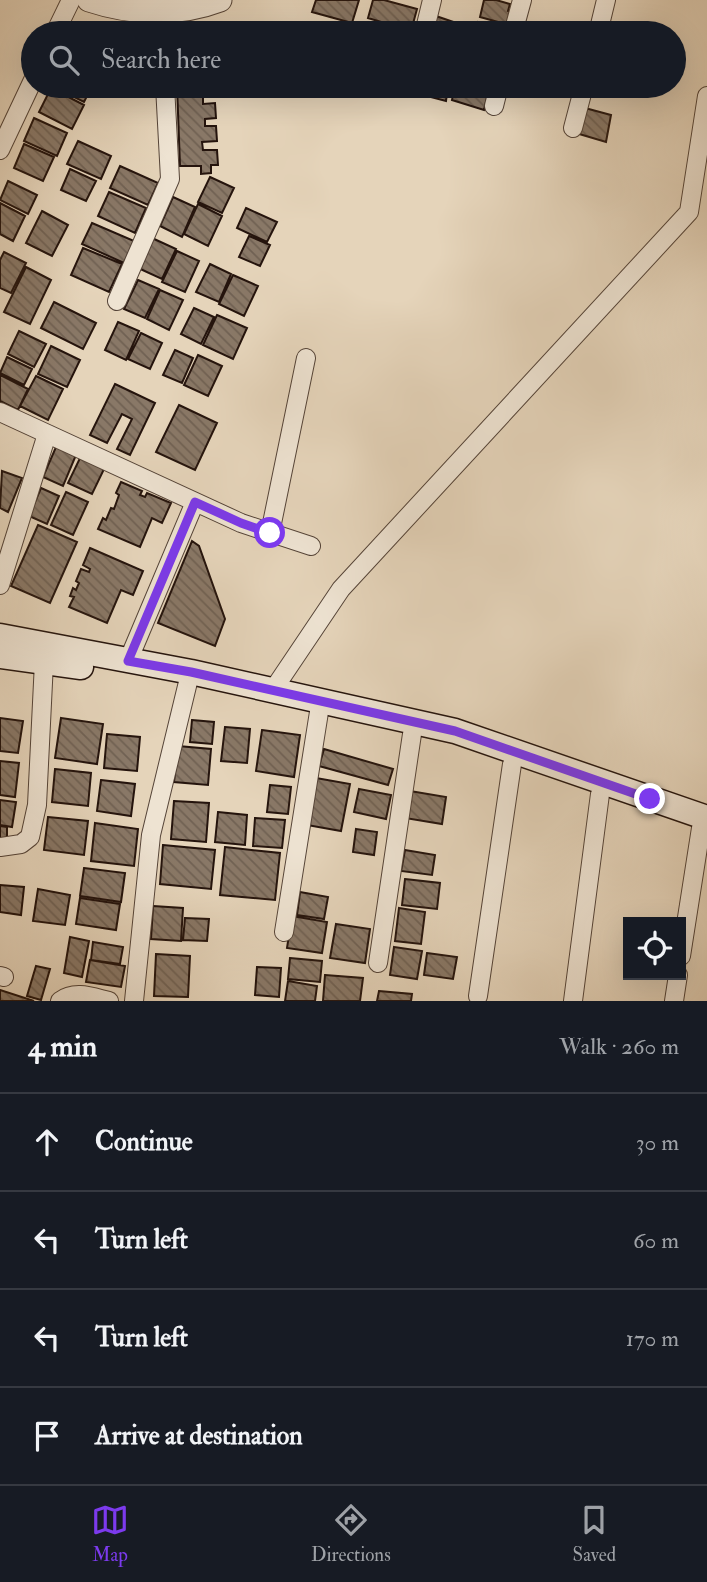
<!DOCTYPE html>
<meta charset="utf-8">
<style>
:root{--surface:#171b24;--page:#20242c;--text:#f1f3f6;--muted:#9ea1a6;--line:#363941;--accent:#7c3aed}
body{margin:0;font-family:"IM FELL Double Pica",serif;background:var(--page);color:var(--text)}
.controls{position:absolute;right:21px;bottom:21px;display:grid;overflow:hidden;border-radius:0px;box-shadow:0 7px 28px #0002}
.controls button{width:63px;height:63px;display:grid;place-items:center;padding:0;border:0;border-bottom:2px solid var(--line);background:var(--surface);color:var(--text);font:35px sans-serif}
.stop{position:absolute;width:21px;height:21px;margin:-16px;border:5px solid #7c3aed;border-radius:50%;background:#fff}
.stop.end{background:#7c3aed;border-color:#fff;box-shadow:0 2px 7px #0008}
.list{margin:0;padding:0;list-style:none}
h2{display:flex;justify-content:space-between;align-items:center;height:91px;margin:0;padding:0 28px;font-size:30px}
h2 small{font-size:23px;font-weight:400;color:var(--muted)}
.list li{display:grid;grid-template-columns:46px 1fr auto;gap:21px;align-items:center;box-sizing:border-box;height:98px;padding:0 28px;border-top:2px solid var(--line)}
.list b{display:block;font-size:26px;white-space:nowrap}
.list em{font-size:23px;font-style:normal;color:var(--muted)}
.icon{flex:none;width:38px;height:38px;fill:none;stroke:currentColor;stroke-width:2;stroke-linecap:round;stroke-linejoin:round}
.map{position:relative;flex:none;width:707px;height:1001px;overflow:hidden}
.search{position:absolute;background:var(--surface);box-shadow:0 7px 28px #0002;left:21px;right:21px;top:21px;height:77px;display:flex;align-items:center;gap:18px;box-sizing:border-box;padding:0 24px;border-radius:38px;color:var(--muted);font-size:26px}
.sheet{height:483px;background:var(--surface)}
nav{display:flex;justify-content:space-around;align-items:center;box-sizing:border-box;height:98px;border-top:2px solid var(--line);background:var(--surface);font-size:19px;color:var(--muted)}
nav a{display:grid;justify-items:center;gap:4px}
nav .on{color:var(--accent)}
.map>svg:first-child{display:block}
.building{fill:url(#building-back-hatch);stroke:#25140d;stroke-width:2}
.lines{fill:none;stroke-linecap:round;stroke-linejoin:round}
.minor-casing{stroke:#554438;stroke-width:20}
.tertiary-casing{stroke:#554438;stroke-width:25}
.secondary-casing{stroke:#25140d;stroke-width:27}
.minor{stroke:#eee3d2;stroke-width:18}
.tertiary{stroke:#eee3d2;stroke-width:23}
.secondary{stroke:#eee3d2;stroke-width:24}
.route{stroke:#7c3aed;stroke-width:9}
</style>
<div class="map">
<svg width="707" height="1001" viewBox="0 0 707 1001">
<defs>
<pattern id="building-back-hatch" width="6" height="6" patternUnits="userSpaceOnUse" patternTransform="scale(1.75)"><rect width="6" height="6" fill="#897867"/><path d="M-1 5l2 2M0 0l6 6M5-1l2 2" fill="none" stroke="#706153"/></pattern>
</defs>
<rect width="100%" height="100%" fill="#e5d4ba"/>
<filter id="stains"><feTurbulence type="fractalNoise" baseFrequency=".00286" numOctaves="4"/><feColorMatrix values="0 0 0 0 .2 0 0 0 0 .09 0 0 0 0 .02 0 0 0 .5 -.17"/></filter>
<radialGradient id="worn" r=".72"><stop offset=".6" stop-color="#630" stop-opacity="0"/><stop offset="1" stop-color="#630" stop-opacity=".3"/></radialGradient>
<path class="building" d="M316,0H359L352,23L312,12Z
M373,0H384L417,9L411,31L368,18Z
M484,0H496L510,4L508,11L512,13L509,25L480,17Z
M433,15L465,26L463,33H429Z
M478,22L508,30V33H474Z
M379,24L409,33H376Z
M608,28L631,33H607Z
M52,86H92L84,102Z
M177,86H215V95L203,96V104L215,103L216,118L205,119V126H216L217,141L202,142L203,150H217L218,165H211V173L201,174V166H180Z
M414,86H448L446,101L412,92Z
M455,86H490L484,110L452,100Z
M51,88L84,105L72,129L39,112Z
M585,108L611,115L606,142L576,133Z
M34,118L67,133L57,156L24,141Z
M78,141L111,156L101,179L67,164Z
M24,144L54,157L43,181L14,168Z
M120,166L158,183L148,205L110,188Z
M70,169L96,181L86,201L61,190Z
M210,177L234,188L222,213L198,202Z
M8,181L37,195L28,214L0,200Z
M109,192L146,208L135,233L98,216Z
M173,197L195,207L182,237L160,226Z
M0,203L25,216L13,241L0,234Z
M198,204L222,216L208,246L184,234Z
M246,208L277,222L267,242L237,228Z
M42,211L68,225L52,256L26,243Z
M92,223L134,241L124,263L82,244Z
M249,236L270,245L260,266L239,257Z
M152,238L176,249L162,279L138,268Z
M83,248L122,264L109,292L71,275Z
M177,251L199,261L185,292L162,282Z
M4,252L26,263L11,293L0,288V260Z
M210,264L231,274L219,302L196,292Z
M26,267L51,280L30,324L4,312Z
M233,275L258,286L244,316L219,304Z
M138,280L159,289L145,318L124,309Z
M160,290L183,300L169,330L147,319Z
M54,302L96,323L83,349L41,328Z
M194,308L214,317L201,344L181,334Z
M217,315L247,328L233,359L203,345Z
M118,322L139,331L126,360L105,350Z
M19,331L46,344L34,367L8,354Z
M141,333L162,343L150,369L128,359Z
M51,346L80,360L67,387L38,374Z
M175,350L193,358L182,383L163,375Z
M198,355L222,366L208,396L184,385Z
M7,357L32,369L24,385L0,373Z
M0,375L28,389L18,410L0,401Z
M36,376L63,389L48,420L20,406Z
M115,384L155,403L130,455L117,449L132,419L122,414L107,443L90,435Z
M179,405L217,423L195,470L156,452Z
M56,447L76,455L63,486L43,477Z
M81,456L105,467L92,494L68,483Z
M2,471L22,478L8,512L0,508Z
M121,482L142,491L140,495L145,497L147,493L171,503L162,523L152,518L140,547L98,529L103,518L106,520L111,508L114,509L119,495L116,493Z
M41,488L59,496L47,524L29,516Z
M66,492L88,502L73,535L51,525Z
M38,525L77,542L50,603L11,586Z
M192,541L199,546L225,619L215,646L158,623Z
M90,548L143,571L133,595L121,590L107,623L69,607L74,597L70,596L73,588L76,590L79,583L76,581L81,569L89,572L90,569L83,565Z
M0,718L23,721L18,753L0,751Z
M61,718L103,724L97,764L55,758Z
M192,720L214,722L212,744L190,742Z
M225,727L250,729L247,763L221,761Z
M262,730L300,735L294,777L256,771Z
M107,734L140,737L137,771L104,768Z
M178,746L211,749L208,785L174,782Z
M324,749L393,769L388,785L319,766Z
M0,761L19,763L15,797L0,795Z
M55,769L91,773L88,806L52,802Z
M316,778L350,784L341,831L307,825Z
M101,780L135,784L131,816L97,811Z
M270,785L291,787L288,814L267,812Z
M359,789L391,795L386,819L354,812Z
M410,791L446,797L442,824L405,818Z
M0,800L16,802L12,827L0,825Z
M174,801L209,803L206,842L171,839Z
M218,812L247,815L245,845L215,842Z
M48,817L88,821L84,855L44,850Z
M255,818L285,820L282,848L253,846Z
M95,823L138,829L134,866L91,861Z
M0,826L7,827V840H0Z
M356,829L377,832L374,855L353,852Z
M163,845L215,850L211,889L160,884Z
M225,847L280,853L275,900L220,895Z
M405,850L435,855L432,875L401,871Z
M84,868L125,873L121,902L80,896Z
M405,879L440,883L437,909L402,905Z
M0,885L24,887L21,915L0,912Z
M38,889L70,895L65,925L33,921Z
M300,892L328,897L324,919L297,915Z
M80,898L120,904L116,930L76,924Z
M153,906L183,908L181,941L151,939Z
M399,908L425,912L421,944L395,941Z
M292,916L327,922L322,953L287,948Z
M185,918L209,919L207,941L183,940Z
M336,924L370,929L365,963L330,958Z
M70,937L89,941L82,977L64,973Z
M93,942L123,947L120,964L91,960Z
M394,947L422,951L417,979L390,975Z
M427,953L457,957L453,979L424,975Z
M156,954L190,956L188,997L154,996Z
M290,958L322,961L320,982L288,979Z
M90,960L125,966L121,987L86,982Z
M36,966L50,969L41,1000L27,996Z
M257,967L281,968L279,997L255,995Z
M325,975L363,978L360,1001H323Z
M288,981L317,986L315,1001H285Z
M0,990L34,1001H0Z
M379,991L412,994L411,1001H377Z"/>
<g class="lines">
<g class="minor-casing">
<path id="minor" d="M161,11L163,33
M55,33L71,0
M424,33L432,0
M513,33L522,0
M598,33L606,0
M494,106L499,86
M573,128L584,86
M0,150L33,80
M117,301L170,179L165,86
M0,412L241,523L311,546
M270,533L306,358
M0,585L47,434
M128,661L195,502
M273,690L341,589L689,212L707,96
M0,847L21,844L30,837L37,805L44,662
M284,932L319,712
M681,956L701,828
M378,963L412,734
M0,976L4,977
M478,996L512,764
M60,1001C75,990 92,997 109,1001
M134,1001L151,835L188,682
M573,1001L600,794
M674,1001L678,975"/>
</g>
<g class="tertiary-casing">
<path id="tertiary" d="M89,0C131,14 178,16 220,0"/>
</g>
<g class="secondary-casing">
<path id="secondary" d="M0,636L191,672L455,731L707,818
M0,656L81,667"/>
</g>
<use href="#minor" class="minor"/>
<use href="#tertiary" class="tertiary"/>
<use href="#secondary" class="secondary"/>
</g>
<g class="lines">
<path class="route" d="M270,533L241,523L195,502L128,661L191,672L455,731L650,799"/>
</g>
<rect width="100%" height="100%" filter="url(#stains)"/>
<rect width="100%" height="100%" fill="url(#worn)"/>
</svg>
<div class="controls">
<button><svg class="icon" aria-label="locate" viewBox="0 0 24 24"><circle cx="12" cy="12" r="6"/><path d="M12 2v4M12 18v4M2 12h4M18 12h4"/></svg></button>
</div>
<div class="stop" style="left:270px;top:533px"></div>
<div class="stop end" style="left:650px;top:799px"></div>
<div class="search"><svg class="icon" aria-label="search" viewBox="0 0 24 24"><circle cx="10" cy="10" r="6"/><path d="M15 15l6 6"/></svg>Search here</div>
</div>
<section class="sheet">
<h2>4 min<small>Walk · 260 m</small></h2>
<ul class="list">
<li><svg class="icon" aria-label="ahead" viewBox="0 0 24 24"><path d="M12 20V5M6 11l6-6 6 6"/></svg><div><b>Continue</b></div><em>30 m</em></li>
<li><svg class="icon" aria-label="left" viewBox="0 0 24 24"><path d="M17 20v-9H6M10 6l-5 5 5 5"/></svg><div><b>Turn left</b></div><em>60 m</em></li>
<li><svg class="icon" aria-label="left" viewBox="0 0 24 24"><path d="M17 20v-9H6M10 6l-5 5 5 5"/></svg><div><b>Turn left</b></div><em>170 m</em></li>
<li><svg class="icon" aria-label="arrive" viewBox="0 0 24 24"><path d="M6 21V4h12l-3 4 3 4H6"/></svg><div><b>Arrive at destination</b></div></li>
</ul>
</section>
<nav>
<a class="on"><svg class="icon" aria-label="map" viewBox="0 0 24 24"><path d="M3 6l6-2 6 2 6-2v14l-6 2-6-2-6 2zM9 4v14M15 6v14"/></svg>Map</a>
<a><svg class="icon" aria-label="directions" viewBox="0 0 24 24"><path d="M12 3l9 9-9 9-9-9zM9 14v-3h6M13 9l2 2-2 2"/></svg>Directions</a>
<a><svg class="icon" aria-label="saved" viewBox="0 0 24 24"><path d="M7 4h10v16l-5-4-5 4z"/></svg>Saved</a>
</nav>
